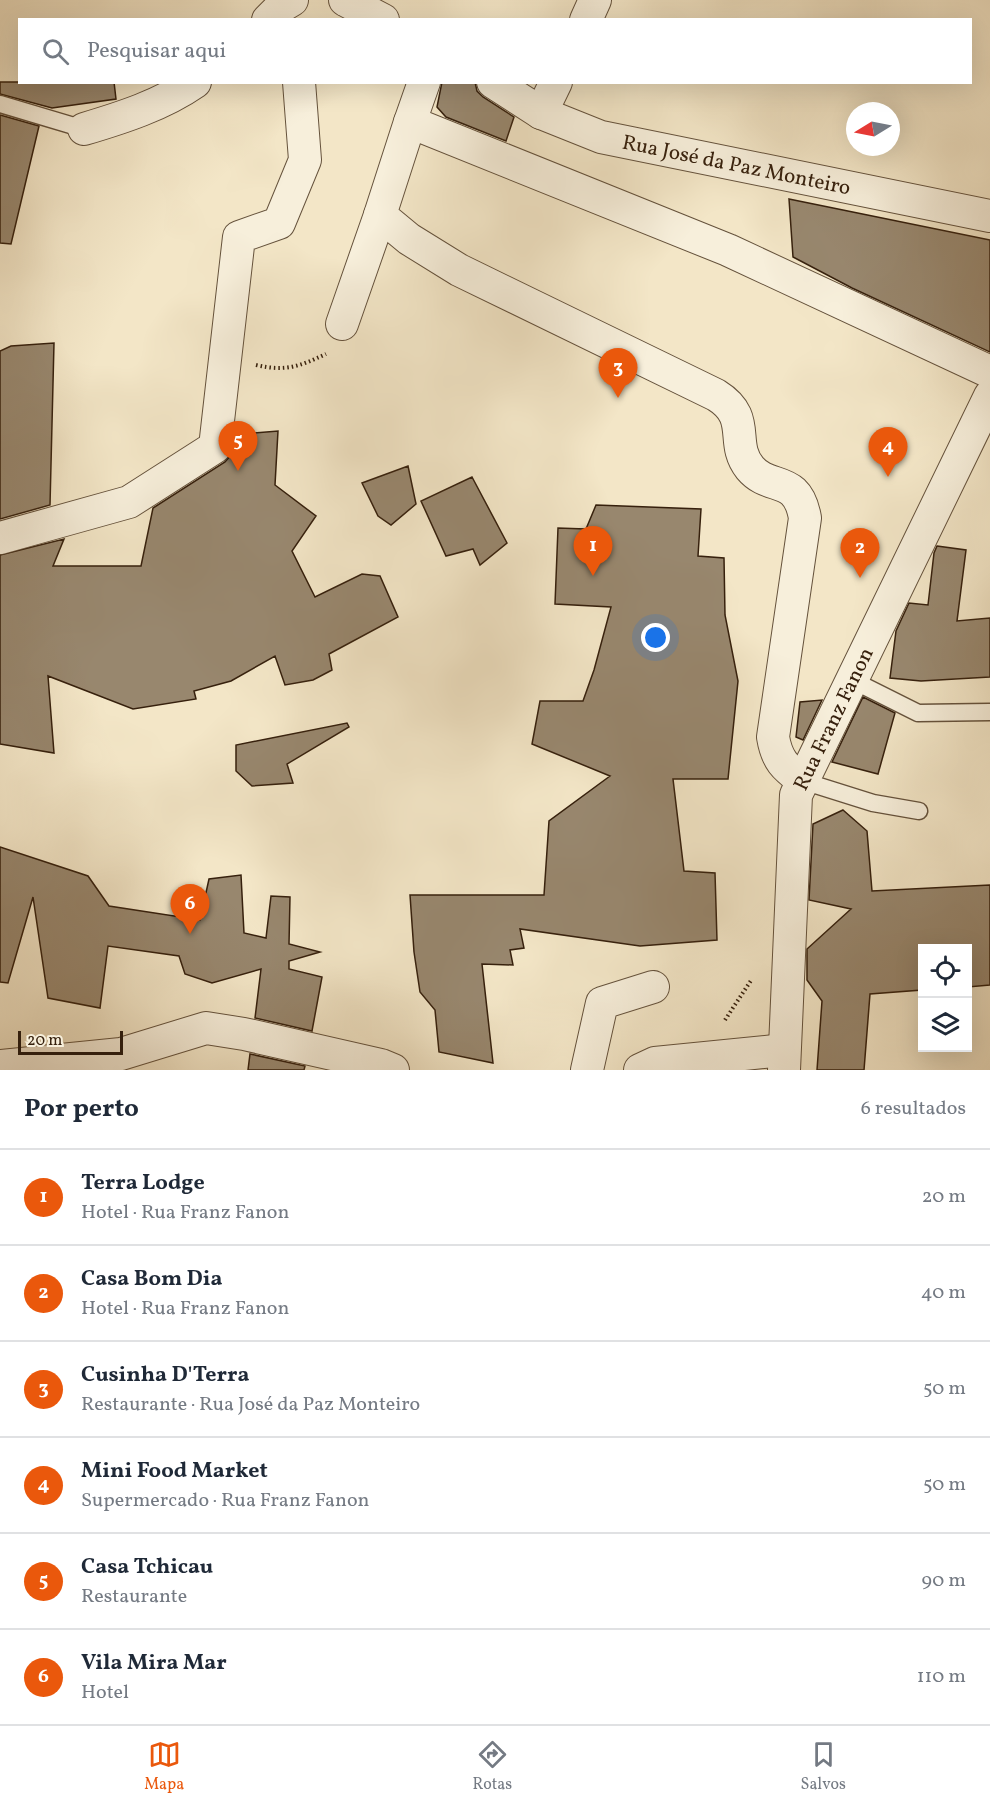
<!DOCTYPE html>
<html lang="pt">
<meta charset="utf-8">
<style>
:root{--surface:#fff;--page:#f6f6f7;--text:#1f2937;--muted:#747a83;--line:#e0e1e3;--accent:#ea580c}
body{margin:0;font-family:Vollkorn,serif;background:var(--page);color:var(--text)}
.controls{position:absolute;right:18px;bottom:18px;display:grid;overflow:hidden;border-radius:0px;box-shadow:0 6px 24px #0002}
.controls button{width:54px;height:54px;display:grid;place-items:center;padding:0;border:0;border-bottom:2px solid var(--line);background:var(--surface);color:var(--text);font:30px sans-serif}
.compass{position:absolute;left:846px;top:102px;width:54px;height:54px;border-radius:50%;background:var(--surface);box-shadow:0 6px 24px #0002;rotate:260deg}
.scale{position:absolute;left:18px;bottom:15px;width:105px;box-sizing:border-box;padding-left:6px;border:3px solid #36200d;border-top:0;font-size:16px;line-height:21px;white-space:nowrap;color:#36200d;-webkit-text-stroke:4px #f7efdb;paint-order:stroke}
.you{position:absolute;left:656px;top:638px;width:21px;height:21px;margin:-15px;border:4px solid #fff;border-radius:50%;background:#1a73e8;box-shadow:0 0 0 9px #1a73e833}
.badge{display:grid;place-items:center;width:39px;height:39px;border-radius:50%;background:var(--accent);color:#fff;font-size:20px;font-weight:700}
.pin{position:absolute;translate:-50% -50px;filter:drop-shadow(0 2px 3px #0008)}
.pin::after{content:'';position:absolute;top:32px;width:21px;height:18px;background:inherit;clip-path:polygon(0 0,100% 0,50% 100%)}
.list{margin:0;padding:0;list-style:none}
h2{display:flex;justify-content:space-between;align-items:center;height:78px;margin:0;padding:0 24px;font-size:26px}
h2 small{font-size:20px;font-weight:400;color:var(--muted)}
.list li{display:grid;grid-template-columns:39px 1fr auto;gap:18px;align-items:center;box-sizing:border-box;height:96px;padding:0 24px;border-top:2px solid var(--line)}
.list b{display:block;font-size:22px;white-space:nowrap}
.list p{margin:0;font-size:20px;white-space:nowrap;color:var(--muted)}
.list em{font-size:20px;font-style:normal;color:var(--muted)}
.icon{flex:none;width:33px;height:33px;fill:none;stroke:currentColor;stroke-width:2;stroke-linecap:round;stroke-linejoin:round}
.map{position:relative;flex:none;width:990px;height:1070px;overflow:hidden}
.search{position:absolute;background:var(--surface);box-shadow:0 6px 24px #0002;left:18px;right:18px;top:18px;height:66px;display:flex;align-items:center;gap:15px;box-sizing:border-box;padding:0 21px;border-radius:0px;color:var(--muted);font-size:22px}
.sheet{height:654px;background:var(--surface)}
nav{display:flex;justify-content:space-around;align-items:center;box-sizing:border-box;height:84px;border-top:2px solid var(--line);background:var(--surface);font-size:16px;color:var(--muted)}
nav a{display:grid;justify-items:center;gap:3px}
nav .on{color:var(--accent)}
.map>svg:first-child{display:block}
.building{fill:#98876e;stroke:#36200d;stroke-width:1.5}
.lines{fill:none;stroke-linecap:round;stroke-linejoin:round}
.service-casing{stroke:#65523c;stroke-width:19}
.minor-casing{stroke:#65523c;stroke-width:34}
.path{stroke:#36200d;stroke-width:4;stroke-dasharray:1.5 3;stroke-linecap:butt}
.service{stroke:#f7efdb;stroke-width:16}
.minor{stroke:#f7efdb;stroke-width:32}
.labels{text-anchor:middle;stroke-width:4.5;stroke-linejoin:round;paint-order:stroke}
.street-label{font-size:21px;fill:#36200d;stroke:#f7efdb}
</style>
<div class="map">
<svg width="990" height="1070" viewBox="0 0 990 1070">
<rect width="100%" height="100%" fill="#f3e6c7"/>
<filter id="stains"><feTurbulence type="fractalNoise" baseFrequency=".00333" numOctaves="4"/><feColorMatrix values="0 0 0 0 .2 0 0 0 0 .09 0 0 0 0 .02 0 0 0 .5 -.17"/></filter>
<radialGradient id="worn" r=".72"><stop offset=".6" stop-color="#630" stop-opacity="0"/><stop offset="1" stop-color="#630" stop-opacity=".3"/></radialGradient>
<path class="building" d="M0,82H114L116,99L52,108L0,94Z
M442,82H475L477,91L483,97L514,117L506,141L446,117L437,107Z
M0,115L39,126L11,244L0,243Z
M789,199L990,240V352L852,288L793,257Z
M54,343L50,505L0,519V351L11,346Z
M278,431L275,485L316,516L292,551L315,597L362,574L380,576L398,617L329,654L332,670L313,680L285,685L275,656L231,681L194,691L196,699L133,709L48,676L54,753L0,744V555L64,539L53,566H141L153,508L225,462L230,456L233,448L254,433Z
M408,466L416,504L391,525L378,516L362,483Z
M472,477L507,543L480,565L473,549L446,556L421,501Z
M596,505L701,509L698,556L724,558L725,615L738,681L728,779H673L684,871L715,873L717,940L640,946L520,929L524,948L510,950L513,965L482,964L493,1063L439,1052L435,1010L420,992L414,952L410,895H544L549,821L610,776L532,744L540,701H583L594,670L611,607L555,604L558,528L586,529Z
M937,546L966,550L957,621L990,618V677L921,681L890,678L896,631L909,603L928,605L934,553Z
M863,697L895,713L878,774L832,762Z
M822,700L803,740L796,737L800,702Z
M347,723L349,727L287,764L293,783L252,786L236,771V745Z
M843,810L867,831L872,891L990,885V985L968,987V948H922V990L870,994L864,1070H817L822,1001L807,980V949L851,909L809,900L813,824Z
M0,847L88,876L109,906L200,920L209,879L241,875L244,933L266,938L271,896L290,897L289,944L320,952L289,961V969L322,977L312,1031L255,1018L261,969L212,983L185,974L179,956L108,946L100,1008L48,998L33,897L8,983L0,982Z
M250,1054L305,1066L304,1070H248Z"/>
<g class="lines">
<g class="service-casing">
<path id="service" d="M0,104L84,129
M852,680L918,713L990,712
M803,781L873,803L919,811"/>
</g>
<g class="minor-casing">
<g id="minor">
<path d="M345,0L383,20"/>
<path d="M268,20L282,6L292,0"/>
<path d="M586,20L595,0"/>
<path d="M424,82L410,122L728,250L990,372"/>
<path id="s1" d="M493,82L541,113L601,137L990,216"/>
<path d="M541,113L556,82"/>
<path d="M410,122L380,215L409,239L459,270L716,395C753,418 729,442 750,468C770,492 797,473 805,518L773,737C777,761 785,767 803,781"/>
<path d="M84,129C121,118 162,105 195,82"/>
<path d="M342,324L380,215"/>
<path d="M0,538L129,502L215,447L239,237L279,223L305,160L299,82"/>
<path d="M0,1066L121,1054L206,1028L244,1034L381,1065L393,1070"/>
<path d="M587,1070L602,1003L653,987"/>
<path d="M640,1070L655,1063L784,1050"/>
<path id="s2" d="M784,1070L796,795L990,396"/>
</g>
</g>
<path class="path" d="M256,365C286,372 300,366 326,354
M725,1020L752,979"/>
<use href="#service" class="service"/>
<use href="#minor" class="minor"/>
</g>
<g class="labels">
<g class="street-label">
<text dy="7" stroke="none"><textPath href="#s1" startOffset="260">Rua José da Paz Monteiro</textPath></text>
<text dy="7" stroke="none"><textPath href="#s2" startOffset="360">Rua Franz Fanon</textPath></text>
</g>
</g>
<rect width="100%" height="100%" filter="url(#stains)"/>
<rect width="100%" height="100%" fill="url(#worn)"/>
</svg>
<div class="controls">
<button><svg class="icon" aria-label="locate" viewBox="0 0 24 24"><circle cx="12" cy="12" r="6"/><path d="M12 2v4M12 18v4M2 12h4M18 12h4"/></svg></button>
<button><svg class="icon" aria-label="layers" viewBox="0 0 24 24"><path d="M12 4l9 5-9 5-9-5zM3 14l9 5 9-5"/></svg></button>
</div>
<svg class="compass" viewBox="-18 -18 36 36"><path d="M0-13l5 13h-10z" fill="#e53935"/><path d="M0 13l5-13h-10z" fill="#747a83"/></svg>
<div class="scale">20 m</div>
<div class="you"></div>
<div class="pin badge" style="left:593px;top:576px">1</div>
<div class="pin badge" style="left:860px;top:578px">2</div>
<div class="pin badge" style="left:618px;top:398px">3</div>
<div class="pin badge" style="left:888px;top:477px">4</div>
<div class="pin badge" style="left:238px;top:471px">5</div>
<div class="pin badge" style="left:190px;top:934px">6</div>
<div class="search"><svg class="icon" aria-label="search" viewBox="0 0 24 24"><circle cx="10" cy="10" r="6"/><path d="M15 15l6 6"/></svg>Pesquisar aqui</div>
</div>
<section class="sheet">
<h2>Por perto<small>6 resultados</small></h2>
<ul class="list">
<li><span class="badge">1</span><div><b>Terra Lodge</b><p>Hotel · Rua Franz Fanon</p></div><em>20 m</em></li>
<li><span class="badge">2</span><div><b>Casa Bom Dia</b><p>Hotel · Rua Franz Fanon</p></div><em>40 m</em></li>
<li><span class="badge">3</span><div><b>Cusinha D'Terra</b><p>Restaurante · Rua José da Paz Monteiro</p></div><em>50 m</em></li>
<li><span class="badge">4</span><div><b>Mini Food Market</b><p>Supermercado · Rua Franz Fanon</p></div><em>50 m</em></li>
<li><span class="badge">5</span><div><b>Casa Tchicau</b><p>Restaurante</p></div><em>90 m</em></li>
<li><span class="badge">6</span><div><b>Vila Mira Mar</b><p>Hotel</p></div><em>110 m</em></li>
</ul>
</section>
<nav>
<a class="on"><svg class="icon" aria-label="map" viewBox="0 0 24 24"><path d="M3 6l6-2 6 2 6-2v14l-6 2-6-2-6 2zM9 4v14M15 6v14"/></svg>Mapa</a>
<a><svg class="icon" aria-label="directions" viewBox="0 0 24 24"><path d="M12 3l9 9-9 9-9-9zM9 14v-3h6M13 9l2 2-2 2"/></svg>Rotas</a>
<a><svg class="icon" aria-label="saved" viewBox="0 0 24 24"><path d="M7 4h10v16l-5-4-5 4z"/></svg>Salvos</a>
</nav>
